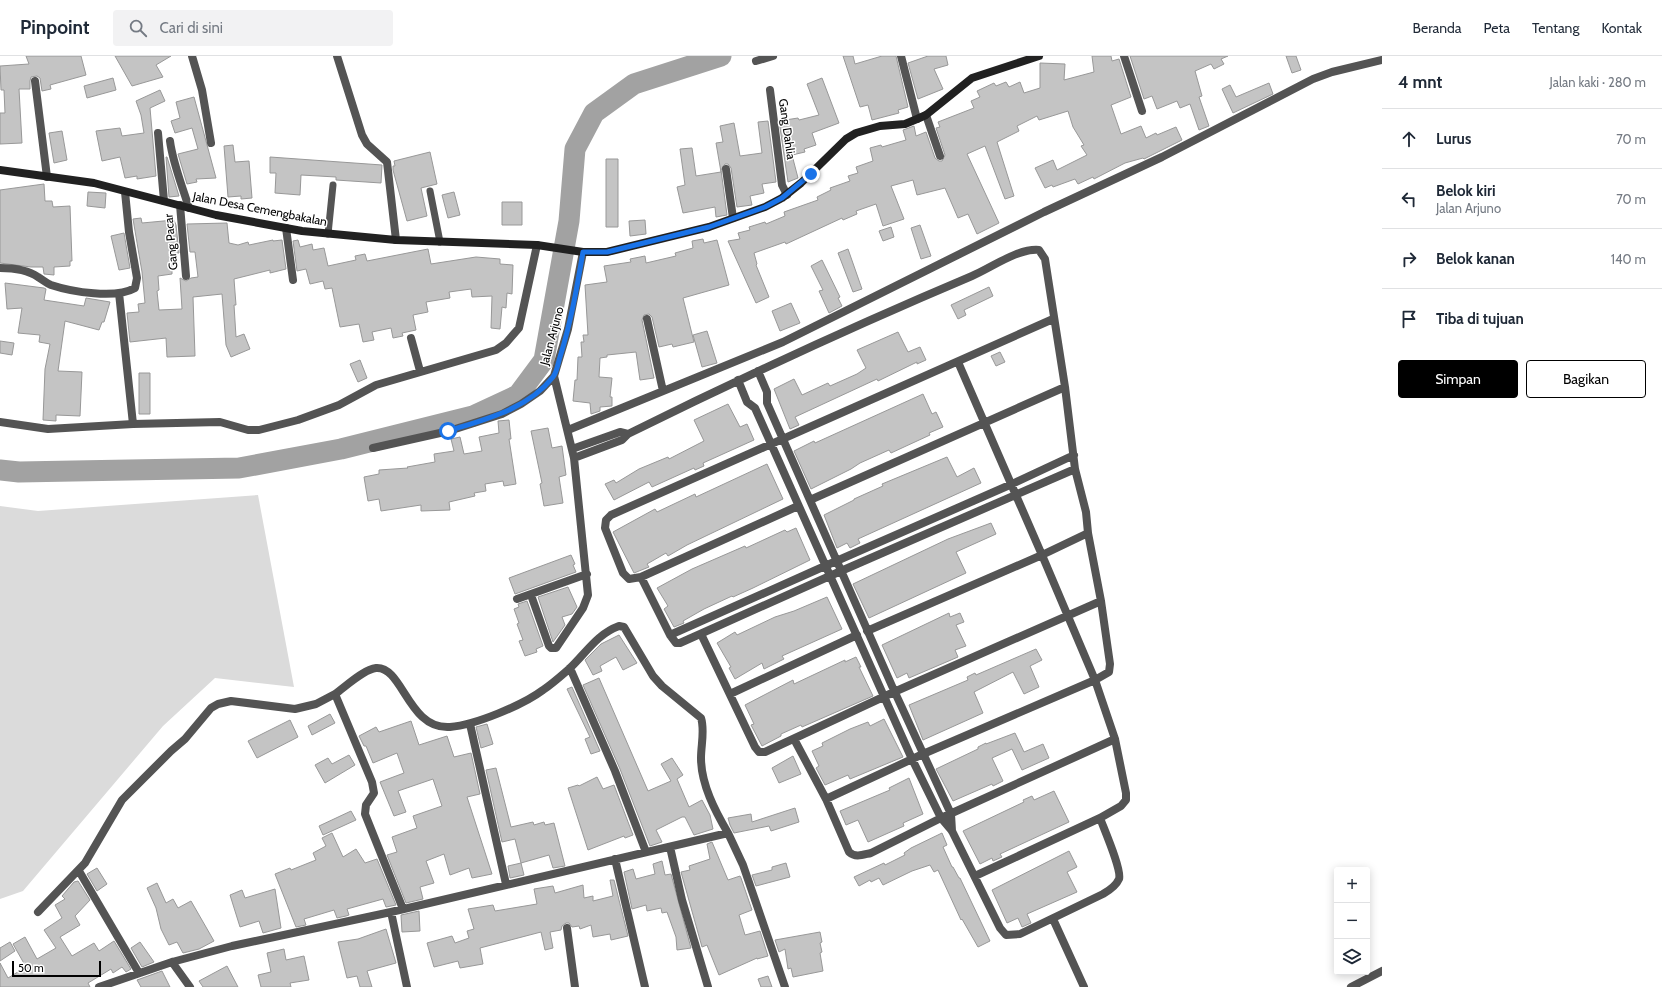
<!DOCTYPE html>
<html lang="id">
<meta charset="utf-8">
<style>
:root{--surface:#fff;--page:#f2f2f3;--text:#1f2937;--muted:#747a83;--line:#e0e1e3;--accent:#000}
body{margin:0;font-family:Cabin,sans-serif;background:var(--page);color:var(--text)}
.controls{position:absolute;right:12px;bottom:12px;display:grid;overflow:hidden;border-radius:4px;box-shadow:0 2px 10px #0003}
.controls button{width:36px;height:36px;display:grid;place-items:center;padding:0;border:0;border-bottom:1px solid var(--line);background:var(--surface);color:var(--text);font:20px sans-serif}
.scale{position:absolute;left:12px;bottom:10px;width:89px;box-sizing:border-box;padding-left:4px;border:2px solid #000;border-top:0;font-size:11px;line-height:14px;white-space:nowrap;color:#000;-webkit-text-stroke:3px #fff;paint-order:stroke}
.stop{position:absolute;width:12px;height:12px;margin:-9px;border:3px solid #1a73e8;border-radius:50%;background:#fff}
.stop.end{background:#1a73e8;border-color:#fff;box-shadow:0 1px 4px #0008}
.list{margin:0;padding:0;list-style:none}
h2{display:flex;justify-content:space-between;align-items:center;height:52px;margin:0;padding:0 16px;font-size:17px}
h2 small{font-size:13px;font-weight:400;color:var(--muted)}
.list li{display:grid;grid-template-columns:26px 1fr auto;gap:12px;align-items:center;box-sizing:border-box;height:60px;padding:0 16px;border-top:1px solid var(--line)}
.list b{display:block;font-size:15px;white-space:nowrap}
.list p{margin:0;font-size:13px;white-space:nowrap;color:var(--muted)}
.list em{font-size:13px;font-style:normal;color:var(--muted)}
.actions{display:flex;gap:8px;padding:12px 16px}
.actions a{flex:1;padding:9px 0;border:1px solid var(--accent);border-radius:4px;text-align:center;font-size:14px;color:var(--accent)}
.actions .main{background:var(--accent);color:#fff}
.icon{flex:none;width:22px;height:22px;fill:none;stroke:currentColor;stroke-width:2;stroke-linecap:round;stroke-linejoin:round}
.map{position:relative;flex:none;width:1382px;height:931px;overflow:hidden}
header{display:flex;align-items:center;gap:24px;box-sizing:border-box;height:56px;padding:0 20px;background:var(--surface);border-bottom:1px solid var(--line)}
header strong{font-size:19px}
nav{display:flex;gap:22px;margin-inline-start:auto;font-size:14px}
.search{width:280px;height:36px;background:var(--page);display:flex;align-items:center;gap:10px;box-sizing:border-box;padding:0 14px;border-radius:4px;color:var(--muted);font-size:15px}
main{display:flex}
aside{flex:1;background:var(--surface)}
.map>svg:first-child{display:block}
.green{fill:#dbdbdb}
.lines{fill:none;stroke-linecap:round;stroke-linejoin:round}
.river{stroke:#a2a2a2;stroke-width:21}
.building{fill:#c4c4c4;stroke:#989898}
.lane{stroke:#545454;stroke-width:7}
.street{stroke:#545454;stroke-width:8}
.secondary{stroke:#212121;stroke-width:8}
.route{stroke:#1a73e8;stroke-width:5}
.labels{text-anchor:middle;stroke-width:3;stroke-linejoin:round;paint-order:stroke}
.street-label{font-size:12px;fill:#000;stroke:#fff}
</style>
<header>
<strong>Pinpoint</strong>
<div class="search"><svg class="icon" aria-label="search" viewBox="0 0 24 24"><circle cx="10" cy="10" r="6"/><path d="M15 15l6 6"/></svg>Cari di sini</div>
<nav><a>Beranda</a><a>Peta</a><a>Tentang</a><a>Kontak</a></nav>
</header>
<main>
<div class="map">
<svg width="1382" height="931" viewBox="0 0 1382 931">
<rect width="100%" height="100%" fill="#fff"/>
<path class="green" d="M258,439L294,631L215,622L163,670L23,835L0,843V450L38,455Z"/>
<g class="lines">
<path class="river" d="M0,414L19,416L239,412L341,393L473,360L518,339L544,304L569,165L575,93L594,57L634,28L721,0"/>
</g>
<path class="building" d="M26,0H81L86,19L50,29L51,33L42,35L40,22L37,20L31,21L30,25V33H19L22,87L0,88V57H5L4,34H1L0,10L29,8Z
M115,0H171L156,9L163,21L132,30Z
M843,0H853L855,8L882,0H896L908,51L898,54L899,57L872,64L868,49L860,51Z
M928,0H946L948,9L934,13L943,33L918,43L908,7Z
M1092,0H1111L1112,5L1119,3L1131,41L1111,49L1121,78L1141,70L1146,82L1156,77L1157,79L1176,71L1182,84L1144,103L1143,102L1125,107L1094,123L1093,121L1078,128L1075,123L1053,131L1052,129L1045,132L1035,112L1053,104L1057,114L1087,99L1081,90L1084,89L1073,71L1068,55L1039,64L1037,60L1017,70L1019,75L997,86L1014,140L1005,143L985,90L967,98L999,167L977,178L968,158L958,162L945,132L917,139L913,124L891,130L904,163L883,170L876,148L856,155L857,158L843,164L842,162L786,188L785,186L754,197L757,208L756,209L769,241L756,247L728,185L740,183L738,177L750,174L749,171L765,166L766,168L785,160L784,156L818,144L817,141L831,134L830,132L850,125L848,120L858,117L856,111L873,105L870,92L881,89L882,91L906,84L903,74L914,70L916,80L926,76L935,102L939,105H942L945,99L936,72L940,71L938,66L974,52L971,45L980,41L977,35L994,27L996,30L1006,26L1009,31L1020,26L1024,37L1040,32V7L1065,8L1064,24L1094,16Z
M1130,0H1228L1221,3L1224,8L1214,13L1211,8L1195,15L1202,40L1199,41L1209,70L1199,74L1190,48L1180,52L1177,45L1157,53L1152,40L1144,43Z
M1286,0H1296L1301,14L1292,17Z
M113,22L116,34L87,42L84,30Z
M822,22L839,67L812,77L816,89L804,93L805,96L792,99L798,122L788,126L779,65L798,62L799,64L819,59L807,28Z
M1269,27L1273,38L1233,57L1222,33L1230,29L1236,41Z
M160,34L165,45L150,52L156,120L137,123V120L125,122L120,101L102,105L96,75L120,72L122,80L144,77L141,59L136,45Z
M194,41L216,122L196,123L197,126L187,128L178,98L198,93L192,72L175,77L171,65L180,62L176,46Z
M768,65L776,126L762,128L764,137L750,140L752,149L737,151L731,112L728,108H725L721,114L727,159L716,161L715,151L683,157L677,131L685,129L680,93L692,92L696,120L721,116L716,87L723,86L720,70L734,67L740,100L762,97L758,66Z
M62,75L67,104L54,107L49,77Z
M233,89L235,106L249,105L252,142L241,143V140L228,141L224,90Z
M430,96L437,128L421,132L427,160L407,165L393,114V110H395L394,105Z
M166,101H167L179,140L169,141Z
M270,101L382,109L381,127L336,124V121L301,119L300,139L275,137L276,117H270Z
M606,103H618V171H606Z
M44,128L45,145H52L53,151L70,150L72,205H70V210L54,211V219L44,218L43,211H31L0,207V134Z
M88,136L106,137L105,152L87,150Z
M454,136L460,159L448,162L442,139Z
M502,146H522V169H502Z
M141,162L142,167L174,164L176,169L179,197H172V218L158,220L159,234L157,235L159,254L182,253L180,222L186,225L191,222L198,221L195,196H190L187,168L227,167L229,187L238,189L248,186L249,189L273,184V185L282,184L286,213L270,217V214L234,223L236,249H234L236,281L244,278L250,293L231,301L226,289L222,238L193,241L195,300L167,301L166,282L130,286L127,257L139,256L138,248L145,247L142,216L133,163Z
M645,164L646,178L630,180L629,165Z
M920,169L931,200L921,203L911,172Z
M891,171L894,181L883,185L879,175Z
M124,177L130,212L119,214L111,180Z
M703,183L704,187L717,184L729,229L683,242L694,286L673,291L672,288L659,291L652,261L649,258L644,259L642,264L654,322L640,324L636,296L607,299V301L600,302L599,321L612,322L610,341H612V350L600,351V355L591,358L590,347L573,345L575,324H577L578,301H582L581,286H584L583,279H588L585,229L607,226L604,210L631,206L630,203L645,200L646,207L676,200L675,197L693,192L692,185Z
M298,184L300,191L312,188L313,194L324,192L328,210L356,204L355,200L365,198L367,205L428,193L431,208L476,201L500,203V208L513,209L512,238L507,237L506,252L502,251L500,273L491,272L492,240L472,241L471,233L449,236L450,242L426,246L428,256L413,259L416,274L402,277L403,280L393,282L391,272L372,276L374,284L363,286L359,268L340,271L332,232L325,233L323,225L310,228L306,213L297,215L293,185Z
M848,193L862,233L853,236L838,197Z
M822,204L840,241L838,242L842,250L829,257L819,235L823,234L811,210Z
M5,227L44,232L46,233L44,244L84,250L86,242L110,246L104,266H102L99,274L65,265L58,315L82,316L80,360L56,359V365L43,364L45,313L50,288L39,286L40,279L18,277L22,252L7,253Z
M989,231L993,240L964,254L966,259L958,263L951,249Z
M791,247L800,267L780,275L772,255Z
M707,275L717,307L702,311L693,279Z
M898,276L908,296L920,291L926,304L917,308V306L878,325L877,323L795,361L799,369L790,373L774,333L794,323L802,339L828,327L830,330L857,318L866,312L857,294Z
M0,285L14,287L12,299L0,297Z
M1000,296L1005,306L996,310L991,300Z
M360,304L367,322L358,326L350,308Z
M139,317H150V358H139Z
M923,338L932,358L936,356L943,371L929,377L930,379L891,397L889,394L860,407L851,413L811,433L794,395L814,385L815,387Z
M728,348L740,371L747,368L754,384L703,407L704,410L695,414L694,412L652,431L649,426L614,444L605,428L614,424L616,427L639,413L668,401L669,403L704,385L694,364Z
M509,364L511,383H509L516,428L504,430L503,425L485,428L486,435L474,437L475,440L449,446L450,454L421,455V449L381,455L379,443L368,445L364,421L379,418V414L408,412L407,411L435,406L434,398L454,395L451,383L460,381L464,398L482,395L479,381L499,377L498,365Z
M548,372L552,392L562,390L566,419L559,421L563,447L544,450L540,428L542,427L531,375Z
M947,401L957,421L974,412L981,427L858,483L860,487L850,492L847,487L837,492L824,459L854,444V443L883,430L882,428Z
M767,408L783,443L687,489L668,500L666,497L647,508L649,511L634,517L613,476L655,453L657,456L695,438L696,441Z
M991,467L996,478L956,496L966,517L869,562L853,528L948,483Z
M796,472L810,504L753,532L733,541L732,540L704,553L683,565L684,567L674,571L664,553L668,550L657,532L692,513L745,490L746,492L785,474L787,476Z
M571,499L575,508L573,509L576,516L515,538L509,522Z
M568,531L577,551L572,558L562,561L565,569L553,586L538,541Z
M827,541L842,573L782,600L784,603L764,613L762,607L735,623L729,612L731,611L717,587L735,576L737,579L775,561L794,555Z
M527,545L543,590L536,593L537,596L525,600L519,585L523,584L517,568L519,567L514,553L519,551L518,548Z
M949,557L950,561L960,557L964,566L956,569L966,590L955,594L958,601L909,622L907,617L897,622L882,589Z
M619,579L637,607L623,614L616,601L600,610L602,615L593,619L585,604L601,588Z
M1036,593L1042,604L1030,610L1039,631L1024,638L1013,616L974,636L983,657L923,684L909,649L968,624L967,621L975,617L976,619Z
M856,601L861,611H859L873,640L802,671L801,669L781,678V680L762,690L751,669L754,668L745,649L793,624L794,628L845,604V606Z
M599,622L648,735L671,725L661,708L672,702L683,719L677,723L689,751L702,744L710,759L713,773L694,779L685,761H682L656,774L662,786L650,790L620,713L583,629Z
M572,631L600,695L591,698L585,683L590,681L567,633Z
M330,658L335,667L312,679L308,670Z
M884,663L903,701L850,723L848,719L825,729L816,712L819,710L812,695L823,690L822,687L850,673L868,666L870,670Z
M290,664L298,681L257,702L248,685Z
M411,665L419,689L447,680L454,701L471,697L480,738L467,741L492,818L472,822L469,812L450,819L444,798L426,805L434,827L420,831L423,843L406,847L387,799L397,796L392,781L417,772L413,760L442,750L433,723L398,735L406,756L394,760L380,726L404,717L397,697L373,707L366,690H364L359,680L376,671L379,676Z
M487,668L493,688L481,692L476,671Z
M1015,677L1024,696L1043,688L1049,702L1022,714L1012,693L992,702L1003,725L993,730L992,728L953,745L936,713L978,693V691L986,687V688Z
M349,699L355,709L325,727L315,709L328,702L332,708Z
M793,700L801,718L779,727L772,712Z
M496,712L511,771L533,766L534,769L544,766L545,769L554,767L565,810L553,812L549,799L521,807L515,783L502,786L486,714Z
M597,721L603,733L614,729L633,779L625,782L624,780L588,794L568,732L578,729L579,730Z
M909,722L923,758L903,767L904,770L868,786L858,764L846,769L840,755L890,734L889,732Z
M1054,735L1069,766L1000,798L1002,801L993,805L992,802L980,808L963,775L1024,746L1023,744L1032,740L1034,744Z
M795,752L799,766L771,775L769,770L734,777L730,769L728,762L751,758L752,766Z
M351,755L356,764L323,779L319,770Z
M332,777L343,801L356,793L365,807L377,803L396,849L386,851L383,843L347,853L349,859L346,860L337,862L334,854L304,863L306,869L296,871L275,818L290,812L291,814L316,804L313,797L326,790L322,782Z
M942,777L947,789L943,791L952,811H953L959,822H960L990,885L978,891L962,863L961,864L938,814L934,816L930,809L912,815L883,829L879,822L871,826L870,824L859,830L854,821L884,807L885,809L905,799L904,797L911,792Z
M712,786L728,824L740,820L741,822L752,854L739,859L745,879L760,875L768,900L757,903V902L719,919L707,889L702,891L681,816L690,814L689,810L710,803L707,788Z
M1069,795L1077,811L1067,816L1077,836L1027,858L1031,867L1022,871L1018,862L1007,867L992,834Z
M662,805L665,819L671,818L691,892L677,894L676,881L667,856L662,857L661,852L647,855L646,849L632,853L624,816L633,813L636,823L655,818L653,808Z
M521,807L524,819L510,822L508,810Z
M786,807L790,821L756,830L752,819L772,814V811Z
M97,812L107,828L97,835L87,818Z
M610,824H614L628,880L611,884L610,878L593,881L591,869L580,873L579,870L572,871L569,867H566L562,870L561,874L550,876L553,892L545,894L541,876L480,892L483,908L460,912L458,905L434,911L427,887L452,880L455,887L469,882L467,875L474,873L468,853L493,849L495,855L537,848L534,833L553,830L555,837L583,829L584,842L593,840V845L613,840Z
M78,825L90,844L75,860L80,869L60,881L72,900L94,887L99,895L114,885L131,913L126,916L122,911L113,917L111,913L88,927L90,931H0V907L8,922L26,911L13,888L25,881L37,903L56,892L44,874L62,862L55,849L65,843L62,840L74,826Z
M157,827L166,847L173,843L178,852L191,845L214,885L199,893L183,897L177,886L169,889L161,873L156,852L147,832Z
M275,833L281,872L263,877L259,865L240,871L230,839L242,834L245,842Z
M419,855L420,875L402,876L401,859Z
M386,873L396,907L367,915L372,931H360L357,920L347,922L338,886L358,883Z
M820,876L822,886L820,887L822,896L820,897L823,915L793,921L791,912L788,913L785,893L779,896L775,884Z
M10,886L15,895L0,905V892Z
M140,886L154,906L142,911L131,892Z
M284,893L286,904L304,900L309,924L290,927L291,931H261L258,919L271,916L267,897Z
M227,910L238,931H203L199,925Z
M162,915L170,931H141L137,924Z
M768,920L772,931H761L758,923Z"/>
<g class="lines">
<path class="lane" d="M430,135L440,186
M328,178L333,129"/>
<path class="street" d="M192,0L202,34L211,87
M337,0L362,79L367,88L387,106L396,184
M901,0L917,63
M1124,0L1142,55
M756,5L773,0
M35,25L47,121
M770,34L782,129L787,139
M926,59L940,100
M158,77L164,145
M170,85C173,108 182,129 189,152
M726,113L733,162
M180,149L186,220
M286,172L293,224
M0,212C12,212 28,214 38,221C43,224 46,227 51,229C72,236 116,243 135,232L137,222L129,176L125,136
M119,237L133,368
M647,263L663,335
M1053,263L611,459L606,464L605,472L623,517L629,523L641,521L670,579L676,587H680L841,515L1075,413
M411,282L420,315
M758,315L767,336V347L892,630L951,758L952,775
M738,324L747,346L755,352L912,703L941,762L952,775L1000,872L1006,879L1020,878L1103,838C1110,834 1116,830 1119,823C1122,814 1104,773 1100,762
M0,366L48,373L133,368L220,366L248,374H259L298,364L339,349L376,329L496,294L506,287L519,272L537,189
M568,374L783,286L1044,156L1162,101L1313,23L1332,16L1382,4
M373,392L449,375L502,358L521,348L540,335L554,320
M572,393L620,376L628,378C741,322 856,269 972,220C991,212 1018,192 1039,194L1045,203L1065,331L1075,413L1086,456L1088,477L1042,499L1095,624L1115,683L1126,737V744L1121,750L1100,762L975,820
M574,402L622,384L628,378
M810,444L1065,331
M641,521L798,450
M531,539L549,590L551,592H556L583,552L588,539L574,402L554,320L568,273L583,196
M517,543L587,518
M867,575L1042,499L958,306
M701,578L755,691L759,696H765L894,636L1101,545
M670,579L825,510L1012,428L1074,399
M570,612L615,715L646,796
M730,638L857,579
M470,668L506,828
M794,683L826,743L849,796C856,802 862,799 871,797L941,762L1115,683
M826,743L923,698L1095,624L1109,616L1110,608L1101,545L1088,477
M670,791L682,844L708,931
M615,803L645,931
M79,815L139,917
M403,853L365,758L366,749L374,737L372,726L335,638C345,631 364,613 376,612C403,610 408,674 450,671C475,669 523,649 543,634C552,628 561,620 569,613C586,597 597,578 619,570L624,571L653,620L662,630L701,662C705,674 701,689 701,702C701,728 715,755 728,777
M38,856L85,807L122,744L171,695L185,683L211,652L218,648L231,645L295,653L316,648L335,638
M391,856L407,931
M1053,863L1084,931
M567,872L575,931
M172,906L190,931
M99,931L172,906L232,890L391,856L728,777L743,809L785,931
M1351,931L1382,915"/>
<path class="secondary" d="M0,114L94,127L216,159L302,175L396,184L537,189L583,196H607L709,171L765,151L782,142L801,127L846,83L856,77L880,70L905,68L917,63L926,59L972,22L1039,0"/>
</g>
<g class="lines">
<path class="route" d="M448,375C486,363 528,353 553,321C557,316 558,307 560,301C571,266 577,231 583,196H607L709,171L765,151L782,142L811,118"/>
</g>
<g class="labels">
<g class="street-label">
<text transform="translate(787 73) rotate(82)" y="4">Gang Dahlia</text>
<text transform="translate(260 153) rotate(11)" y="4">Jalan Desa Cemengbakalan</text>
<text transform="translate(171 186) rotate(-95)" y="4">Gang Pacar</text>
<text transform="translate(552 280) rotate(-75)" y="4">Jalan Arjuno</text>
</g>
</g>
</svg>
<div class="controls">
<button>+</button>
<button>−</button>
<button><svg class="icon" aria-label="layers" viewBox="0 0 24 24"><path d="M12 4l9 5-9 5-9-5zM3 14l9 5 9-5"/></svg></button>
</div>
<div class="scale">50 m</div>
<div class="stop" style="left:448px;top:375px"></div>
<div class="stop end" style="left:811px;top:118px"></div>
</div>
<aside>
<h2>4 mnt<small>Jalan kaki · 280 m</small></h2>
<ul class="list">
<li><svg class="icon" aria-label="ahead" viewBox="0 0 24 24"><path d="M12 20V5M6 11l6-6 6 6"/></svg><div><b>Lurus</b></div><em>70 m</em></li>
<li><svg class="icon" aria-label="left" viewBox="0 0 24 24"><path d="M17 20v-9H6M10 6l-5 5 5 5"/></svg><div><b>Belok kiri</b><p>Jalan Arjuno</p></div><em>70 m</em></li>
<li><svg class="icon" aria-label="right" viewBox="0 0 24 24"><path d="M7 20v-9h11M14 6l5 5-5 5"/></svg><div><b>Belok kanan</b></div><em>140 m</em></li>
<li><svg class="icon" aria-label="arrive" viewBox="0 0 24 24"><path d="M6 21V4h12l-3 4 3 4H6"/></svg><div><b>Tiba di tujuan</b></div></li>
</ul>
<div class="actions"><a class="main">Simpan</a><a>Bagikan</a></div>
</aside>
</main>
